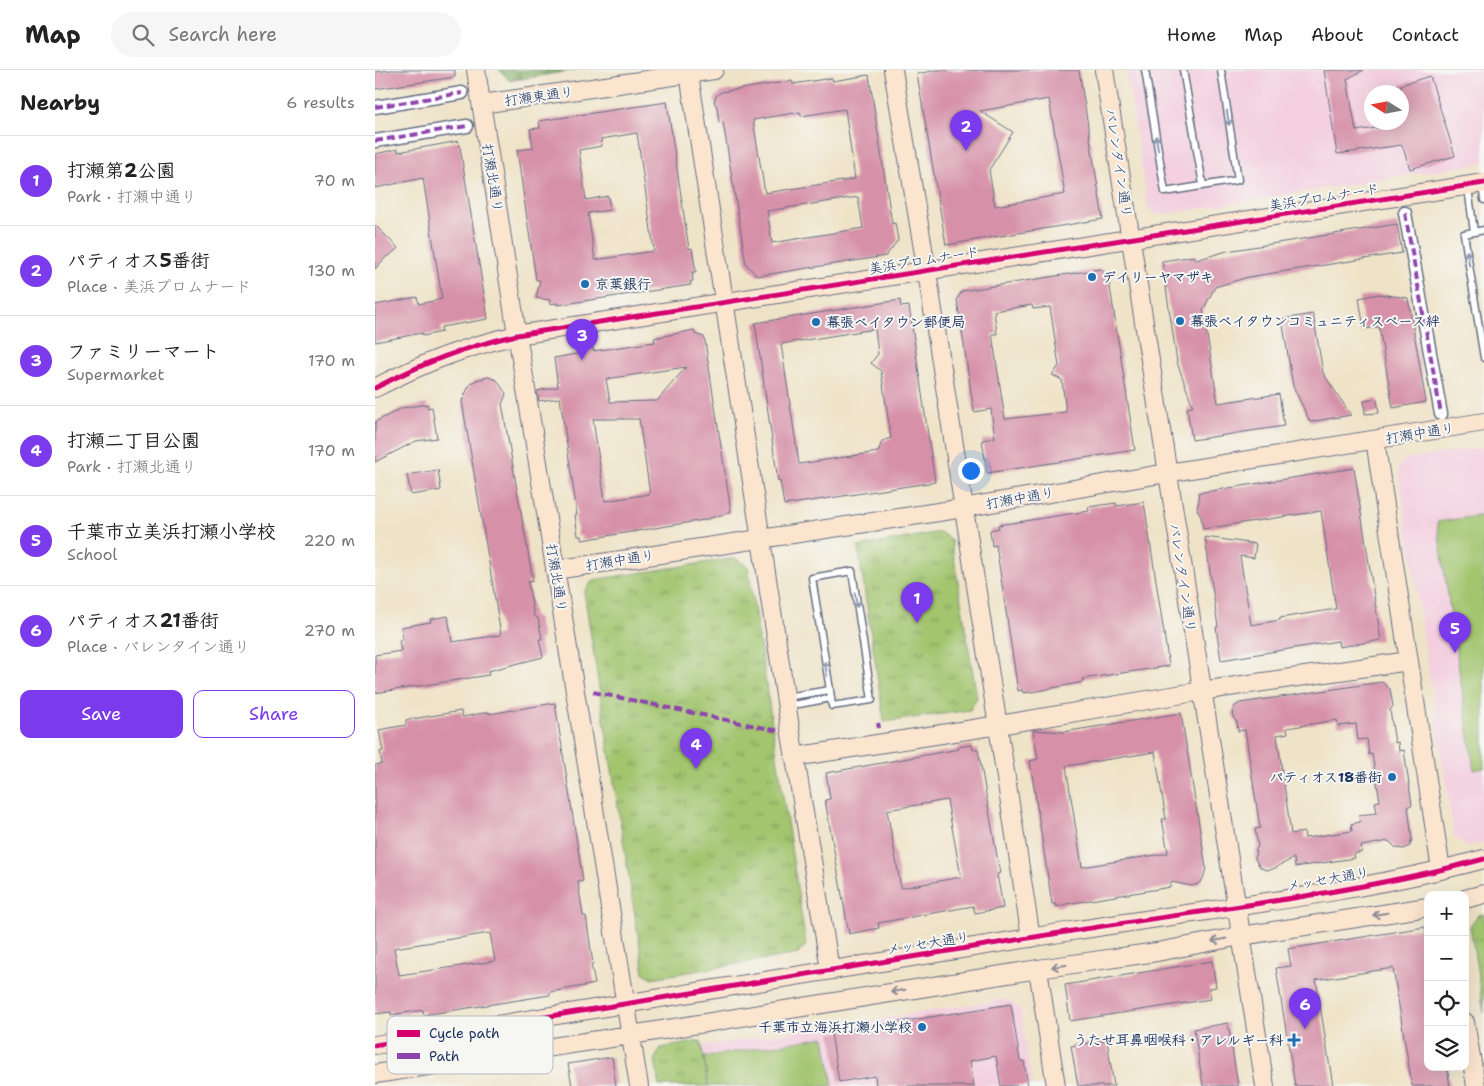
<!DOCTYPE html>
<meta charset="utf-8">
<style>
:root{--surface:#fff;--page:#f6f6f6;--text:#222;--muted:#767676;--line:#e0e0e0;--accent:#7c3aed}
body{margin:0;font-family:"Shantell Sans","Klee One",sans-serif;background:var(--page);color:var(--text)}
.controls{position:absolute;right:15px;bottom:15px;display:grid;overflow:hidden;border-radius:10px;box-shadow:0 5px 20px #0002}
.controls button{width:45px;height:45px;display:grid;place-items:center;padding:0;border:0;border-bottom:1px solid var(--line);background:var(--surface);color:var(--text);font:25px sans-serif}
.compass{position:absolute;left:989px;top:15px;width:45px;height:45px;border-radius:50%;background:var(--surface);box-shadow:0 5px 20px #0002;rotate:281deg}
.you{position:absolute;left:595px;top:400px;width:18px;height:18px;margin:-12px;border:4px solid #fff;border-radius:50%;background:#1a73e8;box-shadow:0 0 0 8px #1a73e833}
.badge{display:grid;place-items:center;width:32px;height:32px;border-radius:50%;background:var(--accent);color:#fff;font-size:16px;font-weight:700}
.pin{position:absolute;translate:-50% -41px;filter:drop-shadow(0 1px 2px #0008)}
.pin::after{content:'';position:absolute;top:26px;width:18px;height:15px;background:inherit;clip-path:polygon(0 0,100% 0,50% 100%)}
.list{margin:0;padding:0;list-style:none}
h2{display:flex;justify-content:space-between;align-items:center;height:65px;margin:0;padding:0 20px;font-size:21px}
h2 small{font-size:16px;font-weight:400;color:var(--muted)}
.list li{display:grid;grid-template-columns:32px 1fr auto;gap:15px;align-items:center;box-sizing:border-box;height:90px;padding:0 20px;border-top:1px solid var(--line)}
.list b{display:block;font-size:19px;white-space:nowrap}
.list p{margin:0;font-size:16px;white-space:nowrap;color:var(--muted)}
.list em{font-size:16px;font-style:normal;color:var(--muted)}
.actions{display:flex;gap:10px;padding:15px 20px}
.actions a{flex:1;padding:11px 0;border:1px solid var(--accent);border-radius:10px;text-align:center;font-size:18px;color:var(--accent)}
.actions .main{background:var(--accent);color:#fff}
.icon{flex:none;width:28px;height:28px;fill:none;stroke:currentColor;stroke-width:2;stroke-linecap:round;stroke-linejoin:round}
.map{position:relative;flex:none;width:1109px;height:1016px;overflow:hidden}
header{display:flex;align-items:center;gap:30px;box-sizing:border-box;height:70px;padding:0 25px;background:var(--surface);border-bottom:1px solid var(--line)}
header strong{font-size:24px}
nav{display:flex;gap:28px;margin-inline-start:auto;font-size:18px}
.search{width:350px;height:45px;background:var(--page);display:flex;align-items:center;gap:12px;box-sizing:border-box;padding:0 18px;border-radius:28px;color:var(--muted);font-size:19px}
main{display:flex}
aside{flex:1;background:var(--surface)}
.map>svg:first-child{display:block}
.built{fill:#f3cfdf;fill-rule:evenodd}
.grass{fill:url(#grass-tufts);stroke:#5e7a66}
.forest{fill:url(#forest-firs);stroke:#4e6c60}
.pitch{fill:#a2c56e;stroke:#5e7a66}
.building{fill:#d690a8;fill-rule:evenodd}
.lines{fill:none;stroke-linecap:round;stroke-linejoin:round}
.lane-casing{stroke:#656e83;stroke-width:9}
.street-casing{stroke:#656e83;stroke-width:15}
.secondary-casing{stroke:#656e83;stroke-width:20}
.lane{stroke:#fff;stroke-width:6}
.street{stroke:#fff;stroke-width:12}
.secondary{stroke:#fbe5cf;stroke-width:18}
.quiet{stroke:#8e44ad;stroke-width:4;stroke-dasharray:8 4;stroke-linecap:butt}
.cycleway-casing{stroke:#f6f6f2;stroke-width:8}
.cycleway{stroke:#d6006c;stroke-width:5}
.oneway{stroke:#8d97ae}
.oneway2{stroke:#8b8a96}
.poi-dot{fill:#1f6fb2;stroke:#f6f6f2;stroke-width:2}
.labels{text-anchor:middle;stroke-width:4;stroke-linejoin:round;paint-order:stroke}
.street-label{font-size:14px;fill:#1b2f5e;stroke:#f6f6f2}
.poi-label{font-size:14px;font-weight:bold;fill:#1b2f5e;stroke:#f6f6f2;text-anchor:start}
.key{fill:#f6f6f2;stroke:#b4bac6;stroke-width:1}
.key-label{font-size:14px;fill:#1b2f5e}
</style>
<header>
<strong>Map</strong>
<div class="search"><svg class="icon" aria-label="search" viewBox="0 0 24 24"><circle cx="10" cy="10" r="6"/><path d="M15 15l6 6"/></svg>Search here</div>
<nav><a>Home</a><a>Map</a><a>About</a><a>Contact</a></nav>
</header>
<main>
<aside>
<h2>Nearby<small>6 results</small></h2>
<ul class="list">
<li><span class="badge">1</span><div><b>打瀬第2公園</b><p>Park · 打瀬中通り</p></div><em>70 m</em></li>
<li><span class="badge">2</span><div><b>パティオス5番街</b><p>Place · 美浜プロムナード</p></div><em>130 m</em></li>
<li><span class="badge">3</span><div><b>ファミリーマート</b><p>Supermarket</p></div><em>170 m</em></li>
<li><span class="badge">4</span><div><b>打瀬二丁目公園</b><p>Park · 打瀬北通り</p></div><em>170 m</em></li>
<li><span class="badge">5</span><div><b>千葉市立美浜打瀬小学校</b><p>School</p></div><em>220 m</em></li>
<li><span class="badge">6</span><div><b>パティオス21番街</b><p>Place · バレンタイン通り</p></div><em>270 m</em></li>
</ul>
<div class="actions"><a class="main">Save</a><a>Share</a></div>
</aside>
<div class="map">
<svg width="1109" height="1016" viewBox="0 0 1109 1016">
<defs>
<pattern id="grass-tufts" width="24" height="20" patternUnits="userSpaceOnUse" patternTransform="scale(1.25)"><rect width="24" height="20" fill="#a2c56e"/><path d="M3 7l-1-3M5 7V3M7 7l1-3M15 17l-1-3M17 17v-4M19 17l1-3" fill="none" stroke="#83a05e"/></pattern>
<pattern id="forest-firs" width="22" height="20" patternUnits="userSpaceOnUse" patternTransform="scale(1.25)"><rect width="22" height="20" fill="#81aa61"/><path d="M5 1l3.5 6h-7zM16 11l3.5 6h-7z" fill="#698b53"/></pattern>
</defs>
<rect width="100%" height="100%" fill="#f6f6f2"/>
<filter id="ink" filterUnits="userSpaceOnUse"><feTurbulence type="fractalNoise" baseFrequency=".02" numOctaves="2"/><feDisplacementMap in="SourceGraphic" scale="10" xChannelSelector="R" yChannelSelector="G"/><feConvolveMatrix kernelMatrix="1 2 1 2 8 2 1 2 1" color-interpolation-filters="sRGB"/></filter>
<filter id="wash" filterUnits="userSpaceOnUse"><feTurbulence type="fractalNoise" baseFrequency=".0096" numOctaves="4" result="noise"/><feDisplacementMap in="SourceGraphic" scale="20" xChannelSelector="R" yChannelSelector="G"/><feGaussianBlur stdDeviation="1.12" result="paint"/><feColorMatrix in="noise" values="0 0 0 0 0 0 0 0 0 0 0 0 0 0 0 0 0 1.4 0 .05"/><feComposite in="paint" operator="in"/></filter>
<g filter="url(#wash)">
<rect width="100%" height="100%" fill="#efe3c7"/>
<path class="built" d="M751,0H1109V93L784,145L773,139ZM996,22H1026V52H996Z
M1109,377V772L1092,777L1079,766L1023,399L1030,389Z
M633,929L645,939L657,1016H333L327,976Z"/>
<path class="grass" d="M565,462L576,470L602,628L595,640L509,652L483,477Z
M360,488L373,497L431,875L423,884L277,908L269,903L209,522L218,510Z
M1109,844V943L1095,856L1103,845Z
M326,971L333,1016H284L280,988L286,978Z"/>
<path class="forest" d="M124,0H200L135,11Z"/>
<path class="pitch" d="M1109,445V698L1099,700L1062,452Z
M450,967L458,1016H333L329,987Z"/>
<g id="blocks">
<path class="building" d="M15,0H80V7L0,19V2Z
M562,0H704L728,149L571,175L542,4ZM674,29L690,124L620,136L614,100L638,62L605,41Z
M949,0H989L972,9L981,61L1021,55L1020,52H1026V15L1055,6L1080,86L1035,99L1027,75L962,84Z
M494,5L517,154L520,153L523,170L511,186L382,206L371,194L348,52L344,53L342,37L339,32L341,26L346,22L417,11L418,14L457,8L458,11ZM470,39L480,109L390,123L378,50L425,42L426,46ZM483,127L488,158L397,173L392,141Z
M292,32L314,179L317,178L321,202H317L318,211L315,212L316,215L182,235V233L175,234V230L161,228L165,210H161L142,80L158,78L155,59L165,58L164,51ZM262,63L279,181L220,190L213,143L235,140L233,126L211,130L204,80L227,76L226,69Z
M84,71L113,249L66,257L67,262L48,266L47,263L0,272V235L42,227L44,234L67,229L48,108L0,118V84L23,79V82Z
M1022,154L1027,183L873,207L840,217L828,240L843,333L904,324L909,356L817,370L812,338L818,337L802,292L787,191L820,186L821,190L852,181Z
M0,155L23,178L14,186H12L0,199Z
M725,199L733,204L760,380L612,403L607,370L620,368L616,339L599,342L582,229L587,221ZM657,235L658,239L675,237L684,296L677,305L687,310L691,342L630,349L617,264H622L619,241Z
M1004,224L1033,228L1051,332L1018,338L1004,257L989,259L984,228Z
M525,230L526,237L534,236L560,412L409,435L405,411H403L380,253ZM500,259L503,284L496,293L506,301L516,368L507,371L503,382L424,394L406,274Z
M938,244L948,303L976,345L935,352L918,316L907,249Z
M319,260L320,264L329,267L330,271L356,442L329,450L207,470V466H203L200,445H202L201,436L185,328L164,331L162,321L183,317L179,288L207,283L206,279L218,278V281L280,272L279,268ZM311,297L282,331L235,332L231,309ZM218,349H264L275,424L230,431Z
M113,307L122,310L131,324L127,334L158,511L153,512L159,546L163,548L167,569H164L168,587L113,601L114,605L0,623V585L26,581L24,570H28L26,557L56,552L55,549L73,546L77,572L126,565L87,331L95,314L101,310Z
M1002,329L1004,343L990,344L989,331Z
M52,334L53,338L57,337L62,368L41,371L0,392V352L27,338Z
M979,398L1006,570L964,577L963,571L846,590L841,557H843L830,467L881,474L879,488L865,486L876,555L905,550V548L961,539L946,441L828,459L826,447L822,439L824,430L823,423Z
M63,400L66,420L36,425L32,405Z
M769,432L794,596L707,609L708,612L663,621L648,623L647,620L643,621L621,475L617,476L615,460L624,458L623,455L714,441L713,437L741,433L742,436Z
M1007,612L1015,619L1018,636L1015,640L1020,673L1023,672L1024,681L1029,680L1037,735L1033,736L1037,769L1035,776L1029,779L1021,778L1014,771L986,776L987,782L979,784L980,788L920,797L919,788L898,799L891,800L885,797L880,789L881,779L883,777L880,759L885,758L870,660L863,661L862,652L859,649L857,643L860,636L865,633ZM962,650L963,656L981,654L983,670L992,669L994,685L997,684L1005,731L1000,732L1002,743L984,745L985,752L976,754L977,761L930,768L929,762L916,764L902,665L913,663L912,658Z
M180,633L208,811L203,812L208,846H211L218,894H216L220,914L175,922V925L49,945L48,940L16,945V942L0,944V695L7,694L5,682L8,681L4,660L31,655V650L86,641L87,647L114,642V644ZM115,863L120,891L24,905L19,878Z
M806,643L831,798L828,809L823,814L817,816L796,812V817L691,834L682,837L681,834H677L655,691L663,689L658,660L688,662ZM780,682L791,749H787L793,783L707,797L691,696Z
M597,675L598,680L603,679L625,803L622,804L628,838L600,843L598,836L503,853L504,858L474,864L450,730L455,729L451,703L584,679L583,677ZM572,730L586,807L526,818L512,740Z
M1050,857L1053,874V997H1072L1075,1016H1037L1018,898L941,910L958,1016H920L901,898L916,896L913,879Z
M837,891L841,917L834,918L836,929L695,951L690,915Z
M636,934L645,991H649L653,1016H626L621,986L595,991L599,1016H501L500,1006L464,1012L456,963Z
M853,953L863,1016H828L819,959Z
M732,970L739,1016H703L696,976Z
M237,987L241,1016H197L193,994Z"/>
</g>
</g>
<g filter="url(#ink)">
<use href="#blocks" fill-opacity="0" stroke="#656e83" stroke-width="1"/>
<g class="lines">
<g class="lane-casing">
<path id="lane" d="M770,0L790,122L863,110L846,0
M808,0L828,115
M1107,114L1109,130
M1093,118L1099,162L1089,164L1109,288
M1099,162L1109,160
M411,627L455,620L437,508L477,501L497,630L457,636L455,620
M413,636L456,628"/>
</g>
<g class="street-casing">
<path id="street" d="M0,37L87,23
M0,71L92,56
M1030,143L1066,344"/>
</g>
<g class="secondary-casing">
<path id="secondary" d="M101,0L139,245L264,1016
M518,0L552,202L656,868
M729,0L890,1016
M314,4L416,664L455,899
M107,34L339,0
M0,318C48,293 89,277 142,265L1109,113
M1000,370L1066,800
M180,500L570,441L792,403L1109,352
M419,687L624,655L826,621L1034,591
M1090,829L1109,824
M663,899L681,1016
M1090,952L1101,1016
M0,975C232,937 465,898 697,861C835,839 974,825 1109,789
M0,1004L256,965L663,899L782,882L866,866L1053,837"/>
</g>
<use href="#lane" class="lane"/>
<use href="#street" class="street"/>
<use href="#secondary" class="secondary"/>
<path class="quiet" d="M0,37L87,23
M0,71L92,56
M1030,143L1066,344
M218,622L404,661
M503,653L504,658"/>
<g class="cycleway-casing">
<path id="cycleway" d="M0,318C48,293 89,277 142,265L1109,113
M0,975C232,937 465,898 697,861C835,839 974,825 1109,789"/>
</g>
<use href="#cycleway" class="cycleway"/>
</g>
<defs><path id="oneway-shaft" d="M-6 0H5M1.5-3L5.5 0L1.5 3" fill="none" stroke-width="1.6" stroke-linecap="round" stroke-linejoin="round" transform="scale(1.25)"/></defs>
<g class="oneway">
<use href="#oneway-shaft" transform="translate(853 48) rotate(81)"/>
<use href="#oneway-shaft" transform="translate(782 73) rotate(-99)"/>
<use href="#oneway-shaft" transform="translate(1093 188) rotate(-99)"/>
<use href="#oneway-shaft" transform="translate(481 530) rotate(81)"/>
<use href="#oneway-shaft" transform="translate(451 599) rotate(-99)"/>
</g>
<g class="oneway2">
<use href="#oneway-shaft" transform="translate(1005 844) rotate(171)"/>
<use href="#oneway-shaft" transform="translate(844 870) rotate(169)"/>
<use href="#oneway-shaft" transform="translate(684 896) rotate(172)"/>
<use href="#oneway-shaft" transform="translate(523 921) rotate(171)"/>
</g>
</g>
<g class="poi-dot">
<circle cx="717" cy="207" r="5"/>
<circle cx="210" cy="214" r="5"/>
<circle cx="805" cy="251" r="5"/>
<circle cx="441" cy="252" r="5"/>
<circle cx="1017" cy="707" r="5"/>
<circle cx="547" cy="957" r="5"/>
<path d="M916.5 962.5h5v5h5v5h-5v5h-5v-5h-5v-5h5z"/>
</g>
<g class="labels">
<g class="street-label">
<text transform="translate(164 26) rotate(-8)" y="5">打瀬東通り</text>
<text transform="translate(744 93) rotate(81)" y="5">バレンタイン通り</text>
<text transform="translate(118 108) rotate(81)" y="5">打瀬北通り</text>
<text transform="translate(949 127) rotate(-9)" y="5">美浜プロムナード</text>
<text transform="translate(549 190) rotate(-9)" y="5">美浜プロムナード</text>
<text transform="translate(1045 363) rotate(-9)" y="5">打瀬中通り</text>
<text transform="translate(645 428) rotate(-10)" y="5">打瀬中通り</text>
<text transform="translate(245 490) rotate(-9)" y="5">打瀬中通り</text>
<text transform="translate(182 508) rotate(81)" y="5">打瀬北通り</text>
<text transform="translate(808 508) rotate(81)" y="5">バレンタイン通り</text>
<text transform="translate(953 809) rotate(-10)" y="5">メッセ大通り</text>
<text transform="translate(553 873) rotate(-9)" y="5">メッセ大通り</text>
</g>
<g class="poi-label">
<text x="727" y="212">デイリーヤマザキ</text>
<text x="220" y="219">京葉銀行</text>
<text x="815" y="256">幕張ベイタウンコミュニティスペース絆</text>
<text x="451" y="257">幕張ベイタウン郵便局</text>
<text x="1007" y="712" text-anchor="end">パティオス18番街</text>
<text x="537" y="962" text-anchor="end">千葉市立海浜打瀬小学校</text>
<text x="908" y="975" text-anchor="end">うたせ耳鼻咽喉科・アレルギー科</text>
</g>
</g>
<rect x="12" y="946" width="166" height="58" rx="8" class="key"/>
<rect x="22" y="960" width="23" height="7" fill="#d6006c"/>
<rect x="22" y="983" width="23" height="6" fill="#8e44ad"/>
<g class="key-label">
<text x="54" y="968">Cycle path</text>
<text x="54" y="991">Path</text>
</g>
</svg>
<div class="controls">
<button>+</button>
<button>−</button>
<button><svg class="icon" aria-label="locate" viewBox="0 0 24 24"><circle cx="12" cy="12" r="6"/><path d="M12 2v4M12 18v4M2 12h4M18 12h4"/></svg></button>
<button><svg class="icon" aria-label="layers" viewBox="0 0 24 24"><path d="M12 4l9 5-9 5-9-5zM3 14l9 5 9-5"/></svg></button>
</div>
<svg class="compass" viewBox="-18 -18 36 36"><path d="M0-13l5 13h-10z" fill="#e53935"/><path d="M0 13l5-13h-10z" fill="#767676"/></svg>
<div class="you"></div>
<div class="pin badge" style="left:542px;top:553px">1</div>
<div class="pin badge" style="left:591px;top:81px">2</div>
<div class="pin badge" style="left:207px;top:290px">3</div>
<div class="pin badge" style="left:321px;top:699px">4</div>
<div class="pin badge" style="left:1080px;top:583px">5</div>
<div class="pin badge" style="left:930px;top:959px">6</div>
</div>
</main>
